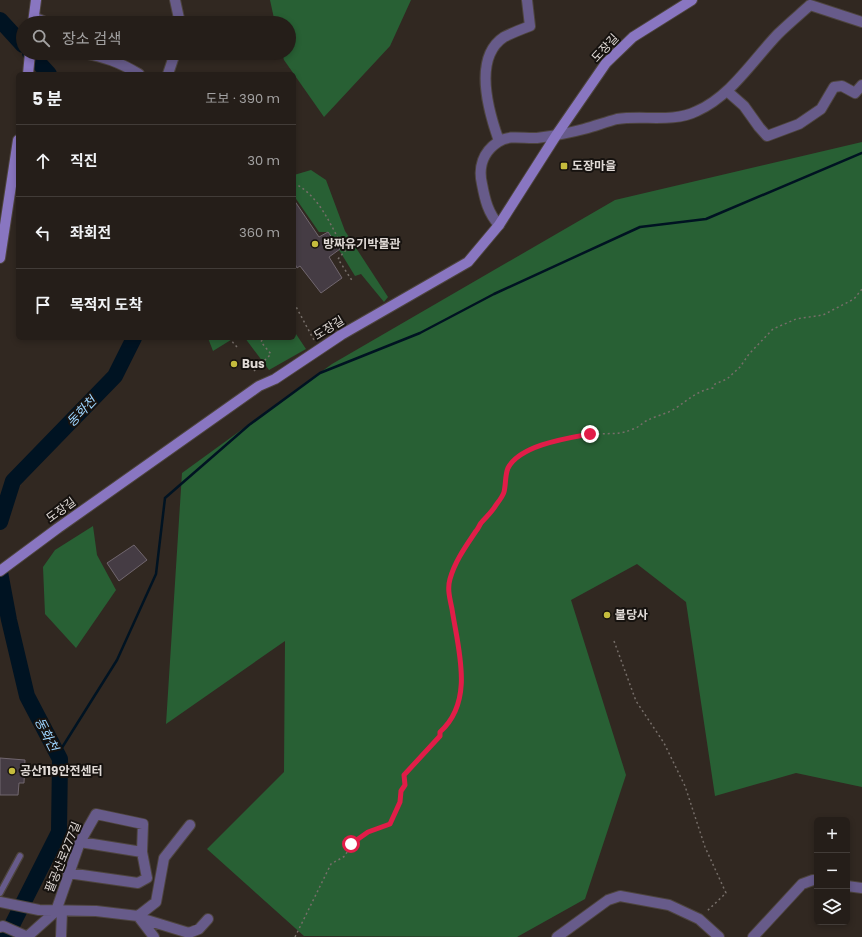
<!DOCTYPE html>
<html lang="ko">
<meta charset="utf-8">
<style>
:root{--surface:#251e19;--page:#2d2722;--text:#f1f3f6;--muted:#a3a2a2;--line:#423c38}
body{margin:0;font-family:Poppins,"Noto Sans KR",sans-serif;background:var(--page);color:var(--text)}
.controls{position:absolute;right:12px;bottom:12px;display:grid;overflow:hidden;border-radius:6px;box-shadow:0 2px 6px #0003}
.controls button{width:36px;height:36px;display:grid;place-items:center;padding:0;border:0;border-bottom:1px solid var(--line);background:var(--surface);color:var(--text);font:20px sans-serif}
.stop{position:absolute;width:12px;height:12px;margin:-9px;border:3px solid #e11d48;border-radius:50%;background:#fff}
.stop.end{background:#e11d48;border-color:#fff;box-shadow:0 1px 4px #0008}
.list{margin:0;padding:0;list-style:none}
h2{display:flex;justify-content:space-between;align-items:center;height:52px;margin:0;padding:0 16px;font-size:17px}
h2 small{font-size:13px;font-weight:400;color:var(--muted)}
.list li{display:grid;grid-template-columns:26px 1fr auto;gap:12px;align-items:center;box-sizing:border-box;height:72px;padding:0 16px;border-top:1px solid var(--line)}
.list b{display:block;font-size:15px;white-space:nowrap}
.list em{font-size:13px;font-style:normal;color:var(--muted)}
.icon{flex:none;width:22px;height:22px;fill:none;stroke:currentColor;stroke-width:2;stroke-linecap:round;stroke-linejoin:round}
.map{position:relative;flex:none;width:862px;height:937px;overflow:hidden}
.search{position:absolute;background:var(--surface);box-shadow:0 2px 6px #0003;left:16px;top:16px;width:280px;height:44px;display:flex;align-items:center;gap:10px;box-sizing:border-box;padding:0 14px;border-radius:22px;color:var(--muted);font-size:15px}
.panel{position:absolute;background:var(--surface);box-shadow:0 2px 6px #0003;left:16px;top:72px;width:280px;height:268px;border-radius:6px}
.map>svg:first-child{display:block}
.green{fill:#286034}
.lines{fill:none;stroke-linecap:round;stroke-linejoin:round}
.stream{stroke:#001322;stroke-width:2.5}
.river{stroke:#001322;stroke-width:16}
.building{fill:#453c44;stroke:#71676f}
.lane-casing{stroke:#4d443e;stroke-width:8}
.street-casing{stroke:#4d443e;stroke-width:12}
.secondary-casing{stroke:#4d443e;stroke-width:12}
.path{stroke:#766e69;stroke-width:1.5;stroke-dasharray:2 3;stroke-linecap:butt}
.lane{stroke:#675b8a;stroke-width:5.5}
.street{stroke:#675b8a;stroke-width:10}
.secondary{stroke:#8976c1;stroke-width:10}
.route{stroke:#e11d48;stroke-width:5}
.poi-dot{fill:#c5bc3d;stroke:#16120f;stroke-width:1.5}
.labels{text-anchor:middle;stroke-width:4;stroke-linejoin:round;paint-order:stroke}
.street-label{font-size:12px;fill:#e0dad6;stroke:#16120f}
.poi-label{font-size:12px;font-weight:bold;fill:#e0dad6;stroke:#16120f;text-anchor:start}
.water-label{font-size:13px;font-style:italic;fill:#9dd4fe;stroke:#16120f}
</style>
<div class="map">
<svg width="862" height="937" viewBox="0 0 862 937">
<rect width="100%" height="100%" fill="#312821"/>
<path class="green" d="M270,0H411L390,46L324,117L284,60L282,53H289V23H275Z
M862,142V787L796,773L715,796L686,602L637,564L571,600L626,775L585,899L517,937L304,936L207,849L284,772L285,641L166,724L182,473L332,364L615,200Z
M311,170L326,180L345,231L388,297L384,302L361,274L355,276L328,232H319L294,196V175Z
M294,331L306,349L269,370L245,338H294Z
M208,338H234L213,351Z
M93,526L97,555L116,590L76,648L45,614L43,567L55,550Z"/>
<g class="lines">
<path class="stream" d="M58,754L117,660L156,574L165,498L249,425L320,373L420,333L494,294L640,227L706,219L862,153"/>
<path class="river" d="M0,20L23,45
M30,53L49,74
M0,522L13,481L115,376L134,338
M0,572L9,620L27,696L60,759L59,832L6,937"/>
</g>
<path class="building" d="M294,200L319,237L328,232L340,249L329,257L342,278L321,293L300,266L297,268L294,262Z
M134,545L147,560L119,581L107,563Z
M0,758L25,760L24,783H19L18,795H0Z"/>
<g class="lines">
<g class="lane-casing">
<path id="lane" d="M0,893L20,856"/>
</g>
<g class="street-casing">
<path id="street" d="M175,0L180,23
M34,17L47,23
M83,53C105,57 119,62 139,74
M168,74L175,53
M727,91L744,106L759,127L767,136L799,124L821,109L834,87L842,86L855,93L862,85
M499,141C489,113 472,58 504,37C512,33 522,29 530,26L527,0
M499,225C488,213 485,200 482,184C478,167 483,152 498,142C510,134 524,139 537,138C552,136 569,133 584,129C595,126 606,122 617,119C643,115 673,123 697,111C731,96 753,60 778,34C788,24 799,15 810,5L862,22
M80,842L142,852
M847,886L862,888
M0,902L39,910L96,911L138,916L154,937
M138,916L156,902L164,858L190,825
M140,918L189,933L199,929L208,919
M0,927L3,926L28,937
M27,937L56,911L80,842L96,814L143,824L142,852L147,878L138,883L68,873
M61,937L62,911
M557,937L608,900L620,896L669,905L699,919L719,937
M753,937L802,884L813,880H817"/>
</g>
<g class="secondary-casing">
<path id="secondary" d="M33,23L36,0
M28,74L30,53
M0,258L18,140
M0,571L58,528L259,386L275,379L341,335L468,262L499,225L557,134L606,63L633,37L692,0"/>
</g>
<path class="path" d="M294,183C321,197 331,227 345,251L338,259L353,282
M294,303L315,342
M229,338L237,347
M254,371L271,354L261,342L263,338
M614,641L636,701L664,743L685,786L705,847L726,893L706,912
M295,937L331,864L345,856L351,844L368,832L390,824L400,802L401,791L405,785L404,775L440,736V731C475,700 458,650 452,610C450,600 448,590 450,580C454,560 469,540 480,524C486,516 493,510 499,501C513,477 498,468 530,450C550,439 575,435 598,434C611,433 620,435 633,429C638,428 641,424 646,421C655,416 667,414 676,408C689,399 697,391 713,388L715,384L727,379L740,367L749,354L773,329L796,319L823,315L854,299L862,289"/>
<use href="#lane" class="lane"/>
<use href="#street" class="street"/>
<use href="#secondary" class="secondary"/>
</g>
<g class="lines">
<path class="route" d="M351,844L368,832L390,824L400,802L401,791L405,785L404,775L440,736V732C475,701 458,649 452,609C450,599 447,589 450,579C455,561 466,546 476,531C478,529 479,526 481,523C486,517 492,512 496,505C499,501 503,496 504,492C506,484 505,475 508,468C520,445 568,438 590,434"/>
</g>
<g class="poi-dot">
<rect x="560" y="162" width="8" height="8" rx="2"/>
<circle cx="315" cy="244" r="4"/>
<circle cx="234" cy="364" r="4"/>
<circle cx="607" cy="615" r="4"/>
<circle cx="12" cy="771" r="4"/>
</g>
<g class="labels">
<g class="street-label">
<text transform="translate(605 48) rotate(-47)" y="4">도장길</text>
<text transform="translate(329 328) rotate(-32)" y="4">도장길</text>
<text transform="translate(61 510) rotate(-36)" y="4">도장길</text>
<text transform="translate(63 857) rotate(-68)" y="4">팔공산로277길</text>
</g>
<g class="poi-label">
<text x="572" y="170">도장마을</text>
<text x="323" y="248">방짜유기박물관</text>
<text x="242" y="368">Bus</text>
<text x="615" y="619">불당사</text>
<text x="20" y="775">공산119안전센터</text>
</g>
<g class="water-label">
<text transform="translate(81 411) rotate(-46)" y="5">동화천</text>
<text transform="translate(47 734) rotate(63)" y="5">동화천</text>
</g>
</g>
</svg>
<div class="controls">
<button>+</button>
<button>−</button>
<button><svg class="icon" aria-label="layers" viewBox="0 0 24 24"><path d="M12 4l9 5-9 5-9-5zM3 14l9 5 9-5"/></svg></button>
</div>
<div class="stop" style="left:351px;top:844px"></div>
<div class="stop end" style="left:590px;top:434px"></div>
<div class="search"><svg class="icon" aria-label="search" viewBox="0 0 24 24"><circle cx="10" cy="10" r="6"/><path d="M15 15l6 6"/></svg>장소 검색</div>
<section class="panel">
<h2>5 분<small>도보 · 390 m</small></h2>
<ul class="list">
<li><svg class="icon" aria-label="ahead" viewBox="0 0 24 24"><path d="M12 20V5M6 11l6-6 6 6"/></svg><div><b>직진</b></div><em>30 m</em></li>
<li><svg class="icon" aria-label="left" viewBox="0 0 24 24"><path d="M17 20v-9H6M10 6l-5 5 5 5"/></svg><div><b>좌회전</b></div><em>360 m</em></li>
<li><svg class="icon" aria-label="arrive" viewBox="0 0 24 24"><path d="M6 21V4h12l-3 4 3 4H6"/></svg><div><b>목적지 도착</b></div></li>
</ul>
</section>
</div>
